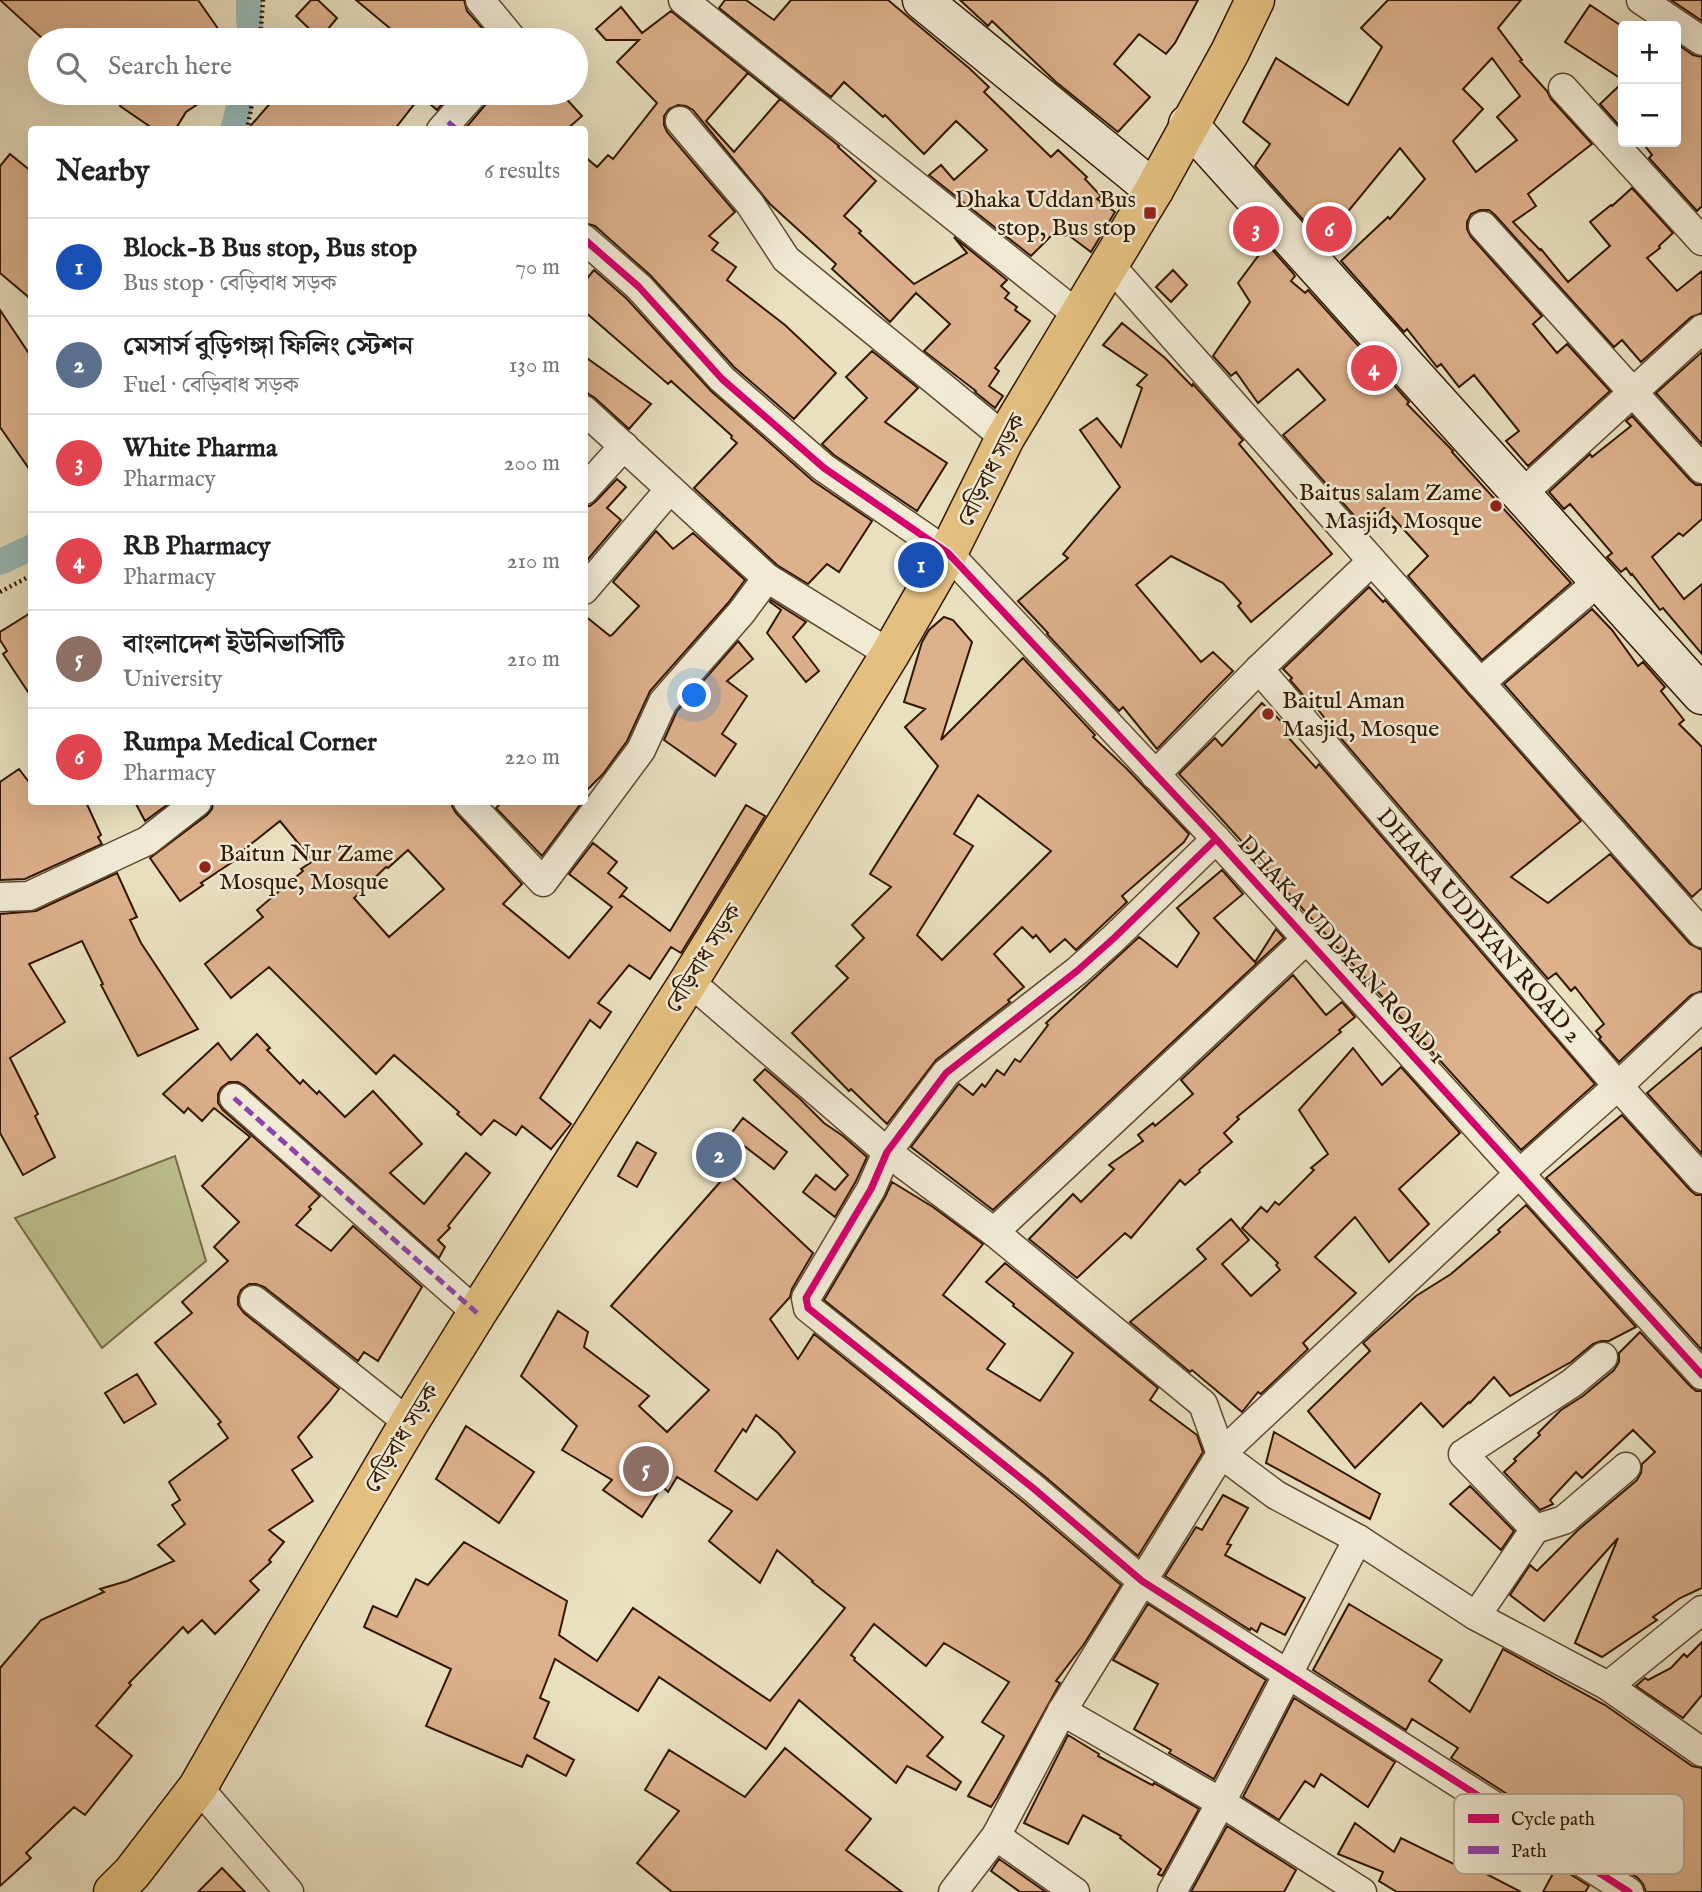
<!DOCTYPE html>
<meta charset="utf-8">
<style>
:root{--surface:#fff;--page:#f2f2f2;--text:#202124;--muted:#757577;--line:#e0e0e0;--accent:#db2777}
body{margin:0;font-family:"IM FELL English","Noto Serif Bengali",serif;background:var(--page);color:var(--text)}
.controls{position:absolute;right:21px;top:21px;display:grid;overflow:hidden;border-radius:7px;box-shadow:0 7px 28px #0002}
.controls button{width:63px;height:63px;display:grid;place-items:center;padding:0;border:0;border-bottom:2px solid var(--line);background:var(--surface);color:var(--text);font:35px sans-serif}
.you{position:absolute;left:695px;top:696px;width:24px;height:24px;margin:-18px;border:5px solid #fff;border-radius:50%;background:#1a73e8;box-shadow:0 0 0 10px #1a73e833}
.badge{display:grid;place-items:center;width:46px;height:46px;border-radius:50%;background:var(--accent);color:#fff;font-size:23px;font-weight:700}
.pin{position:absolute;translate:-50% -50%;border:4px solid #fff;box-shadow:0 2px 7px #0006}
.list{margin:0;padding:0;list-style:none}
h2{display:flex;justify-content:space-between;align-items:center;height:91px;margin:0;padding:0 28px;font-size:30px}
h2 small{font-size:23px;font-weight:400;color:var(--muted)}
.list li{display:grid;grid-template-columns:46px 1fr auto;gap:21px;align-items:center;box-sizing:border-box;height:98px;padding:0 28px;border-top:2px solid var(--line)}
.list b{display:block;font-size:26px;white-space:nowrap}
.list p{margin:0;font-size:23px;white-space:nowrap;color:var(--muted)}
.list em{font-size:23px;font-style:normal;color:var(--muted)}
.icon{flex:none;width:38px;height:38px;fill:none;stroke:currentColor;stroke-width:2;stroke-linecap:round;stroke-linejoin:round}
.map{position:relative;flex:none;width:1702px;height:1892px;overflow:hidden}
.search{position:absolute;background:var(--surface);box-shadow:0 7px 28px #0002;left:28px;top:28px;width:560px;height:77px;display:flex;align-items:center;gap:18px;box-sizing:border-box;padding:0 24px;border-radius:38px;color:var(--muted);font-size:26px}
.panel{position:absolute;background:var(--surface);box-shadow:0 7px 28px #0002;left:28px;top:126px;width:560px;height:679px;border-radius:7px}
.map>svg:first-child{display:block}
.green{fill:#bcc18e;stroke:#776c48;stroke-width:2}
.lines{fill:none;stroke-linecap:round;stroke-linejoin:round}
.canal{stroke:#99bcb8;stroke-width:26}
.building{fill:#ddb18c;stroke:#321701;stroke-width:2;fill-rule:evenodd}
.street-casing{stroke:#604931;stroke-width:31}
.secondary-casing{stroke:#321701;stroke-width:41}
.highway-casing{stroke:#321701;stroke-width:41}
.path{stroke:#321701;stroke-width:4.5;stroke-dasharray:2 3.5;stroke-linecap:butt}
.street{stroke:#f1ebd6;stroke-width:28}
.secondary{stroke:#f1ebd6;stroke-width:38}
.highway{stroke:#e4c080;stroke-width:38}
.quiet{stroke:#8e44ad;stroke-width:5;stroke-dasharray:10 5;stroke-linecap:butt}
.cycleway-casing{stroke:#f1ebd6;stroke-width:11}
.cycleway{stroke:#d6006c;stroke-width:7}
.poi-dot{fill:#8f2418;stroke:#f1ebd6;stroke-width:2.5}
.labels{text-anchor:middle;stroke-width:5;stroke-linejoin:round;paint-order:stroke}
.poi-label{font-size:24px;fill:#321701;stroke:#f1ebd6;text-anchor:end}
.street-label{font-size:24px;fill:#321701;stroke:#f1ebd6}
.key{fill:#f1ebd6;stroke:#b8ab96;stroke-width:2}
.key-label{font-size:19px;fill:#321701}
</style>
<div class="map">
<svg width="1702" height="1892" viewBox="0 0 1702 1892">
<rect width="100%" height="100%" fill="#e9e0c0"/>
<filter id="stains"><feTurbulence type="fractalNoise" baseFrequency=".00286" numOctaves="4"/><feColorMatrix values="0 0 0 0 .2 0 0 0 0 .09 0 0 0 0 .02 0 0 0 .5 -.17"/></filter>
<radialGradient id="worn" r=".72"><stop offset=".6" stop-color="#630" stop-opacity="0"/><stop offset="1" stop-color="#630" stop-opacity=".3"/></radialGradient>
<path class="green" d="M175,1156L206,1261L102,1348L15,1218Z"/>
<g class="lines">
<path class="canal" d="M249,0V19L252,40
M233,130L243,93
M0,562L32,547"/>
</g>
<path class="building" d="M0,0H198L219,30L207,40H44Z
M311,0H318L337,18L320,39L296,16Z
M356,0H464L467,11L483,29L474,40H404Z
M725,0H746L774,20L791,0H888L969,68L989,87L984,92L1051,157L1058,150L1087,177L1085,179L1101,196L1097,199L1115,212L1091,252L1067,234L1065,236L1057,230L1031,256L929,175L941,165L954,180L987,150L956,121L924,154L885,115L883,117L844,82L831,97L719,8Z
M960,0H1198L1175,43L1166,54L1139,34L1114,64L1150,97L1118,132L1056,82L992,21L988,26Z
M1388,0H1521L1498,28L1522,60L1520,61L1547,91L1551,99L1592,144L1528,194L1536,206L1513,222L1540,250L1541,249L1568,282L1610,246L1590,222L1611,205L1612,206L1632,188L1673,233L1659,246L1660,248L1647,258L1677,291L1702,271V313L1691,317L1641,362L1622,340L1614,347L1495,215L1489,210H1480L1471,214L1467,222V229L1471,237L1542,316L1533,324L1557,353L1567,344L1610,391L1528,466L1506,441L1519,431L1474,375L1459,387L1441,364L1437,367L1407,329L1404,332L1341,261L1388,217L1390,219L1425,179L1400,148L1323,242L1255,166L1270,144L1243,122L1276,58L1348,105L1382,47L1361,28ZM1492,58L1520,96L1497,117L1517,140L1476,172L1453,141L1483,109L1463,89Z
M1671,0H1702V21Z
M1590,5L1623,27V80L1565,42Z
M621,7L642,33L671,11L839,146L838,147L876,181L844,216L861,231L859,233L914,284L967,253L954,237L1007,280L1001,286L1009,293L1005,298L1017,307L1015,310L1030,321L995,368L999,371L989,386L1003,396L995,408L975,392L976,391L924,351L950,324L916,293L890,322L832,269L836,264L770,204L693,110L686,106L678,105L669,109L664,116V125L667,132L735,212L709,236L718,243L712,250L736,267L727,280L785,325L836,373L794,419L734,367L650,275L595,226L584,223V156L597,167L608,155L613,159L657,103L617,62L639,40H606L596,29ZM748,73L780,99L734,152L706,121Z
M1676,43L1693,55L1702,57V206L1697,211L1649,158L1652,155L1642,142H1676Z
M1623,82V130L1600,104Z
M128,93H190L198,104L186,112L175,130H155L120,106Z
M279,93H423L394,130H247Z
M440,93H452L437,110L430,104Z
M490,93H561L582,116L566,130H464L486,104Z
M10,154L32,172V300L0,273V166Z
M1267,244L1292,272L1295,276L1291,281L1305,293L1308,290L1409,402L1407,404L1453,451L1452,452L1571,583L1482,660L1408,576L1428,556L1384,508L1365,528L1283,435L1325,400L1298,369L1258,403L1236,372L1231,376L1213,356L1250,302L1238,283Z
M594,270L627,299L711,391L813,481L872,521L839,572L827,564L808,584L777,565L694,488L737,443L731,438L732,436L671,381L668,384L584,311V282Z
M1173,270L1187,285L1171,302L1156,287Z
M0,310L32,358V473L0,427Z
M1122,323L1165,358L1191,385L1192,386L1193,384L1243,440L1239,444L1332,554L1251,622L1238,606L1241,603L1223,583L1171,556L1136,585L1201,662L1213,652L1233,671L1209,695L1157,749L1123,707L1119,711L1047,634L1048,633L1018,601L1068,558L1063,554L1120,487L1080,430L1097,418L1121,447L1142,388L1137,385L1147,375L1103,345Z
M872,351L918,388L885,422L947,463L917,511L834,455L822,444L867,398L846,377Z
M1702,352V444L1656,393Z
M584,356L651,404L629,429L595,398L584,391Z
M1632,416L1690,480L1696,485H1702V519L1683,536L1679,533L1652,557L1684,599L1702,584V654L1663,608L1660,610L1632,574L1631,575L1626,568L1621,572L1607,557L1612,553L1570,504L1564,509L1549,492L1590,454L1592,457L1631,426L1626,421Z
M617,479L626,487L607,508L621,520L584,564V506H590L596,501Z
M656,531L673,549L693,533L745,580L728,603L650,691L627,741L603,774L584,793V615L610,636L612,635L639,606L613,582Z
M1369,587L1383,602L1385,600L1581,821L1511,877L1548,903L1610,854L1690,944L1702,950V991L1691,995L1619,1062L1599,1039L1601,1037L1596,1031L1604,1024L1575,987L1571,991L1556,973L1548,979L1338,735L1316,707L1315,709L1290,680L1292,678L1283,669Z
M771,600L806,622L793,637L819,671L806,682L767,633L781,610L770,602Z
M1592,609L1612,630L1638,666L1643,662L1665,687L1661,691L1684,720L1679,724L1702,747V888L1692,897L1504,684Z
M32,612V698L3,654L7,651L0,640V632Z
M944,617L953,620L972,642L941,740L1023,658L1095,735L1093,737L1127,769L1189,834L1184,842L1122,896L1127,902L1076,950L1065,939L1050,952L1036,935L1033,938L1022,927L994,954L1024,987L1008,1000L1010,1002L936,1060L887,1124L851,1089L849,1091L792,1033L848,978L836,966L864,938L852,925L891,887L870,874L938,766L905,727L925,709L904,702L922,642L929,630ZM978,795L1051,851L942,960L917,935L973,846L954,834Z
M738,641L753,659L727,681L747,696L722,734L736,744L715,776L664,740L677,711Z
M1262,703L1288,728L1290,731L1286,735L1316,768L1319,764L1595,1084L1521,1150L1216,813L1179,774L1215,738L1222,746Z
M19,769L32,786V802H86L101,835L98,837L102,844L25,879L0,880V782Z
M135,802H171L145,821Z
M213,802H452V806L456,813L522,884L503,904L569,958L612,907L569,874L593,843L617,862L608,873L627,888L619,898L622,895L670,931L746,805L765,816L681,953L671,947L650,979L629,965L598,1003L611,1012L600,1028L590,1020L540,1098L571,1124L551,1149L522,1126L516,1135L494,1120L481,1135L457,1114L459,1112L394,1055L376,1074L269,967L231,998L205,964L263,917L257,910L303,871L301,869L313,861L280,821L241,852L243,855L201,883L203,885L180,901L150,858L207,815L212,809ZM408,850L444,889L389,937L354,898L386,867L388,868Z
M502,802H582L542,856L496,808Z
M1222,870L1243,894L1214,918L1255,962L1276,929L1284,938L993,1210L911,1147L958,1085L959,1084L973,1095L982,1084L985,1087L997,1070L1004,1075L1015,1059L1020,1062L1048,1025L1046,1023L1139,937L1177,967L1199,933L1177,908Z
M117,873L137,917L130,920L141,943L198,1029L138,1056L101,985L103,984L82,941L29,964L65,1022L10,1058L38,1114L35,1116L55,1157L23,1175L0,1133V914L36,911Z
M1293,975L1326,1015L1342,1002L1355,1017L1339,1030L1341,1032L1237,1117L1239,1119L1224,1133L1232,1142L1199,1170L1200,1172L1185,1185L1180,1180L1131,1238L1125,1233L1077,1278L1029,1239L1073,1194L1081,1202L1114,1169L1109,1165L1143,1141L1138,1135L1153,1123L1155,1126L1193,1094L1181,1080Z
M257,1034L270,1048L267,1050L300,1084L303,1080L317,1094L319,1091L345,1117L373,1091L422,1144L390,1173L424,1204L466,1153L490,1173L448,1226L450,1228L438,1240L445,1247L439,1258L245,1086L238,1082H229L221,1088L218,1094V1103L223,1110L320,1196L309,1207L311,1209L296,1225L331,1251L353,1226L422,1287L378,1361L364,1352L358,1361L264,1287L256,1284H249L241,1290L238,1297V1305L244,1313L339,1389L329,1402L298,1437L312,1457L292,1470L313,1501L269,1530L284,1542L269,1560L271,1562L250,1581L259,1590L215,1634L202,1620L188,1633L183,1627L129,1683L131,1685L96,1726L132,1756L85,1815L74,1807L26,1853L31,1858L0,1886V1668L41,1620L104,1592L100,1589L127,1581L174,1561L158,1545L185,1524L172,1505L180,1500L169,1482L228,1438L218,1424L221,1422L155,1343L192,1313L182,1302L228,1261L214,1247L239,1222L202,1186L250,1137L214,1108L202,1121L188,1108L184,1113L163,1094L218,1043L231,1060Z
M1702,1047V1154L1647,1093Z
M1353,1048L1382,1085L1401,1067L1460,1133L1399,1189L1429,1224L1389,1262L1355,1217L1315,1257L1356,1293L1303,1343L1308,1349L1261,1394L1258,1392L1242,1412L1192,1370L1190,1372L1130,1322L1206,1259L1197,1249L1231,1219L1249,1240L1222,1264L1251,1296L1280,1270L1276,1265L1278,1263L1242,1228L1261,1207L1267,1212L1275,1202L1279,1205L1314,1170L1311,1168L1328,1154L1299,1110Z
M765,1069L800,1099L824,1123L843,1136L867,1157L856,1181L835,1217L803,1192L816,1175L835,1190L848,1175L754,1080Z
M1622,1115L1690,1190L1696,1195H1702V1350L1546,1178Z
M743,1118L787,1152L774,1169L730,1135Z
M637,1142L656,1153L637,1187L618,1176Z
M728,1173L813,1253L792,1289L790,1297L770,1319L798,1359L814,1334L1022,1501L1121,1585L1084,1644L1056,1681L1060,1683L997,1798L991,1807L968,1796L1004,1736L982,1722L1009,1682L944,1643L926,1666L874,1624L851,1655L855,1658L854,1660L943,1737L927,1756L961,1782L956,1790L907,1766L896,1783L799,1700L766,1749L659,1677L638,1711L555,1659L540,1698L549,1702L534,1738L574,1760L566,1776L527,1755L522,1767L426,1726L451,1669L364,1627L373,1606L397,1617L416,1579L428,1585L464,1542L567,1601L559,1635L597,1661L633,1608L770,1701L845,1608L812,1582L813,1581L777,1550L760,1583L709,1541L732,1511L677,1477L668,1492L662,1486L642,1517L603,1490L612,1480L562,1450L577,1426L521,1376L558,1311L588,1332L584,1347L649,1396L639,1406L667,1432L709,1390L611,1306ZM756,1415L778,1433L795,1452L757,1500L715,1471L743,1429L746,1432Z
M892,1182L933,1207L983,1244L943,1295L1005,1344L987,1369L1040,1401L1073,1353L1013,1306L1014,1304L986,1282L1005,1263L1158,1388L1150,1400L1197,1435L1203,1452L1138,1556L1043,1475L824,1300L885,1197Z
M1526,1205L1636,1327L1609,1341H1601L1593,1344L1571,1362L1510,1396L1494,1377L1470,1403L1469,1402L1443,1427L1421,1403L1355,1468L1308,1411L1370,1351L1363,1343L1416,1296L1451,1274L1500,1232L1498,1230Z
M1640,1332L1690,1386L1696,1391H1702V1588L1680,1598L1653,1617L1657,1620L1602,1657L1575,1643L1618,1538L1544,1621L1510,1595L1530,1565L1537,1571L1578,1530L1637,1480L1641,1473L1642,1464L1655,1452L1633,1430L1582,1478L1576,1472L1550,1500L1553,1504L1540,1510L1504,1472L1516,1461L1514,1459L1540,1435L1538,1433L1561,1410L1583,1396L1614,1370L1619,1362V1353Z
M137,1374L156,1404L124,1423L105,1393Z
M466,1426L534,1472L499,1523L436,1479Z
M1274,1432L1380,1494L1370,1519L1266,1463Z
M1470,1486L1514,1531L1501,1550L1450,1504Z
M1223,1495L1248,1508L1227,1544L1231,1545L1225,1555L1305,1598L1285,1635L1261,1623L1257,1632L1251,1628L1250,1630L1165,1576L1196,1527L1202,1530Z
M1148,1604L1266,1680L1214,1779L1169,1753L1171,1750L1134,1729L1158,1684L1113,1660Z
M1349,1604L1442,1660L1429,1681L1470,1712L1503,1649L1605,1705L1692,1766L1702,1768V1892H1646L1643,1884L1638,1878L1451,1758L1458,1748L1412,1719L1406,1730L1313,1670Z
M1702,1642V1695L1683,1718L1636,1686L1645,1678L1648,1680L1671,1668L1684,1654L1687,1657Z
M1294,1698L1395,1762L1368,1807L1321,1774L1314,1787L1305,1781L1279,1820L1243,1797Z
M1068,1735L1099,1754L1098,1756L1150,1784L1153,1785L1154,1783L1199,1809L1162,1876L1158,1874L1161,1869L1120,1838L1121,1836L1083,1815L1068,1844L1024,1823Z
M785,1748L871,1819L846,1850L902,1892H672L637,1863L679,1811L645,1790L669,1750L745,1797Z
M1355,1823L1394,1852L1401,1838L1470,1872L1473,1867L1521,1892H1397L1379,1881L1383,1872L1338,1854Z
M1227,1826L1296,1870L1284,1892H1191Z
M999,1859L1046,1892H1020L991,1871Z
M1557,1866L1589,1886L1585,1892H1543Z
M222,1868L245,1892H198Z"/>
<g class="lines">
<g class="street-casing">
<g id="street">
<path d="M480,0L513,40"/>
<path d="M683,0L1078,315"/>
<path d="M1641,0L1702,41"/>
<path d="M1563,88L1702,241"/>
<path d="M680,121L750,204L786,259L1005,438"/>
<path d="M441,130L474,93"/>
<path d="M1483,226L1702,469"/>
<path d="M584,239L639,287L722,379L824,468L948,553L1216,839L1702,1375"/>
<path d="M1109,264L1702,933"/>
<path d="M584,410L767,578L890,654"/>
<path d="M584,490L624,446"/>
<path d="M1521,495L1702,329"/>
<path d="M584,590L670,489"/>
<path id="s1" d="M1259,669L1618,1086L1702,1179"/>
<path d="M1480,683L1599,581"/>
<path d="M1155,775L1259,669L1372,561"/>
<path d="M468,802L543,882L641,750L663,702L741,613L767,578"/>
<path d="M1216,839L1114,938L1077,971L946,1073L887,1152L871,1189L806,1298L808,1308L1033,1488L1142,1581L1629,1892"/>
<path d="M0,897L29,896L147,841L197,802"/>
<path d="M689,981L887,1152L994,1232L1203,1404L1221,1454L1276,1495L1358,1539L1476,1616L1608,1686L1702,1752"/>
<path d="M234,1098L477,1313"/>
<path d="M994,1232L1307,939"/>
<path d="M254,1300L409,1423"/>
<path d="M1535,1529L1463,1454L1572,1383L1603,1357"/>
<path d="M1476,1616L1535,1529L1564,1520L1626,1467"/>
<path d="M1608,1686L1702,1610"/>
<path d="M1062,1711L1222,1803L1362,1892"/>
<path d="M198,1787L289,1892"/>
<path d="M996,1836L1075,1892"/>
<path d="M953,1892L996,1836L1062,1711L1221,1454L1520,1173L1618,1086L1702,1007"/>
<path d="M1172,1892C1237,1776 1296,1657 1358,1539"/>
</g>
</g>
<g class="secondary-casing">
<path id="secondary" d="M922,0L1154,190
M1188,124L1702,695"/>
</g>
<g class="highway-casing">
<path id="highway" d="M113,1892L132,1873L198,1787L285,1634L409,1423L477,1313L689,981L890,654L948,553L1005,438L1154,190L1230,52L1255,0"/>
</g>
<path class="path" d="M260,40L263,0
M247,130L254,93
M0,592L32,575"/>
<use href="#street" class="street"/>
<use href="#secondary" class="secondary"/>
<use href="#highway" class="highway"/>
<path class="quiet" d="M448,122L458,130
M234,1098L477,1313"/>
<g class="cycleway-casing">
<path id="cycleway" d="M584,239L639,287L722,379L824,468L948,553L1216,839L1702,1375
M1216,839L1114,938L1077,971L946,1073L887,1152L871,1189L806,1298L808,1308L1033,1488L1142,1581L1629,1892"/>
</g>
<use href="#cycleway" class="cycleway"/>
</g>
<g class="poi-dot">
<rect x="1143" y="206" width="14" height="14" rx="3.5"/>
<circle cx="1496" cy="506" r="7"/>
<circle cx="1268" cy="714" r="7"/>
<circle cx="205" cy="867" r="7"/>
</g>
<g class="labels">
<g class="poi-label">
<text x="1136" y="207">Dhaka Uddan Bus<tspan x="1136" dy="28">stop, Bus stop</tspan></text>
<text x="1482" y="500">Baitus salam Zame<tspan x="1482" dy="28">Masjid, Mosque</tspan></text>
<text x="1282" y="708" text-anchor="start">Baitul Aman<tspan x="1282" dy="28">Masjid, Mosque</tspan></text>
<text x="219" y="861" text-anchor="start">Baitun Nur Zame<tspan x="219" dy="28">Mosque, Mosque</tspan></text>
</g>
<g class="street-label">
<text transform="translate(991 470) rotate(-63)" y="8">বেড়িবাধ সড়ক</text>
<text dy="8" stroke="none"><textPath href="#s1" startOffset="338">DHAKA UDDYAN ROAD 2</textPath></text>
<text transform="translate(1342 949) rotate(48)" y="8">DHAKA UDDYAN ROAD 1</text>
<text transform="translate(703 958) rotate(-58)" y="8">বেড়িবাধ সড়ক</text>
<text transform="translate(401 1438) rotate(-59)" y="8">বেড়িবাধ সড়ক</text>
</g>
</g>
<rect x="1454" y="1794" width="230" height="80" rx="10" class="key"/>
<rect x="1468" y="1814" width="31" height="9" fill="#d6006c"/>
<rect x="1468" y="1846" width="31" height="8" fill="#8e44ad"/>
<g class="key-label">
<text x="1511" y="1825">Cycle path</text>
<text x="1511" y="1857">Path</text>
</g>
<rect width="100%" height="100%" filter="url(#stains)"/>
<rect width="100%" height="100%" fill="url(#worn)"/>
</svg>
<div class="controls">
<button>+</button>
<button>−</button>
</div>
<div class="you"></div>
<div class="pin badge" style="left:921px;top:565px;background:#1a4fb4">1</div>
<div class="pin badge" style="left:719px;top:1155px;background:#5c6f8a">2</div>
<div class="pin badge" style="left:1256px;top:229px;background:#e0444e">3</div>
<div class="pin badge" style="left:1374px;top:368px;background:#e0444e">4</div>
<div class="pin badge" style="left:646px;top:1469px;background:#8d6e63">5</div>
<div class="pin badge" style="left:1329px;top:229px;background:#e0444e">6</div>
<div class="search"><svg class="icon" aria-label="search" viewBox="0 0 24 24"><circle cx="10" cy="10" r="6"/><path d="M15 15l6 6"/></svg>Search here</div>
<section class="panel">
<h2>Nearby<small>6 results</small></h2>
<ul class="list">
<li><span class="badge" style="background:#1a4fb4">1</span><div><b>Block-B Bus stop, Bus stop</b><p>Bus stop · বেড়িবাধ সড়ক</p></div><em>70 m</em></li>
<li><span class="badge" style="background:#5c6f8a">2</span><div><b>মেসার্স বুড়িগঙ্গা ফিলিং স্টেশন</b><p>Fuel · বেড়িবাধ সড়ক</p></div><em>130 m</em></li>
<li><span class="badge" style="background:#e0444e">3</span><div><b>White Pharma</b><p>Pharmacy</p></div><em>200 m</em></li>
<li><span class="badge" style="background:#e0444e">4</span><div><b>RB Pharmacy</b><p>Pharmacy</p></div><em>210 m</em></li>
<li><span class="badge" style="background:#8d6e63">5</span><div><b>বাংলাদেশ ইউনিভার্সিটি</b><p>University</p></div><em>210 m</em></li>
<li><span class="badge" style="background:#e0444e">6</span><div><b>Rumpa Medical Corner</b><p>Pharmacy</p></div><em>220 m</em></li>
</ul>
</section>
</div>
